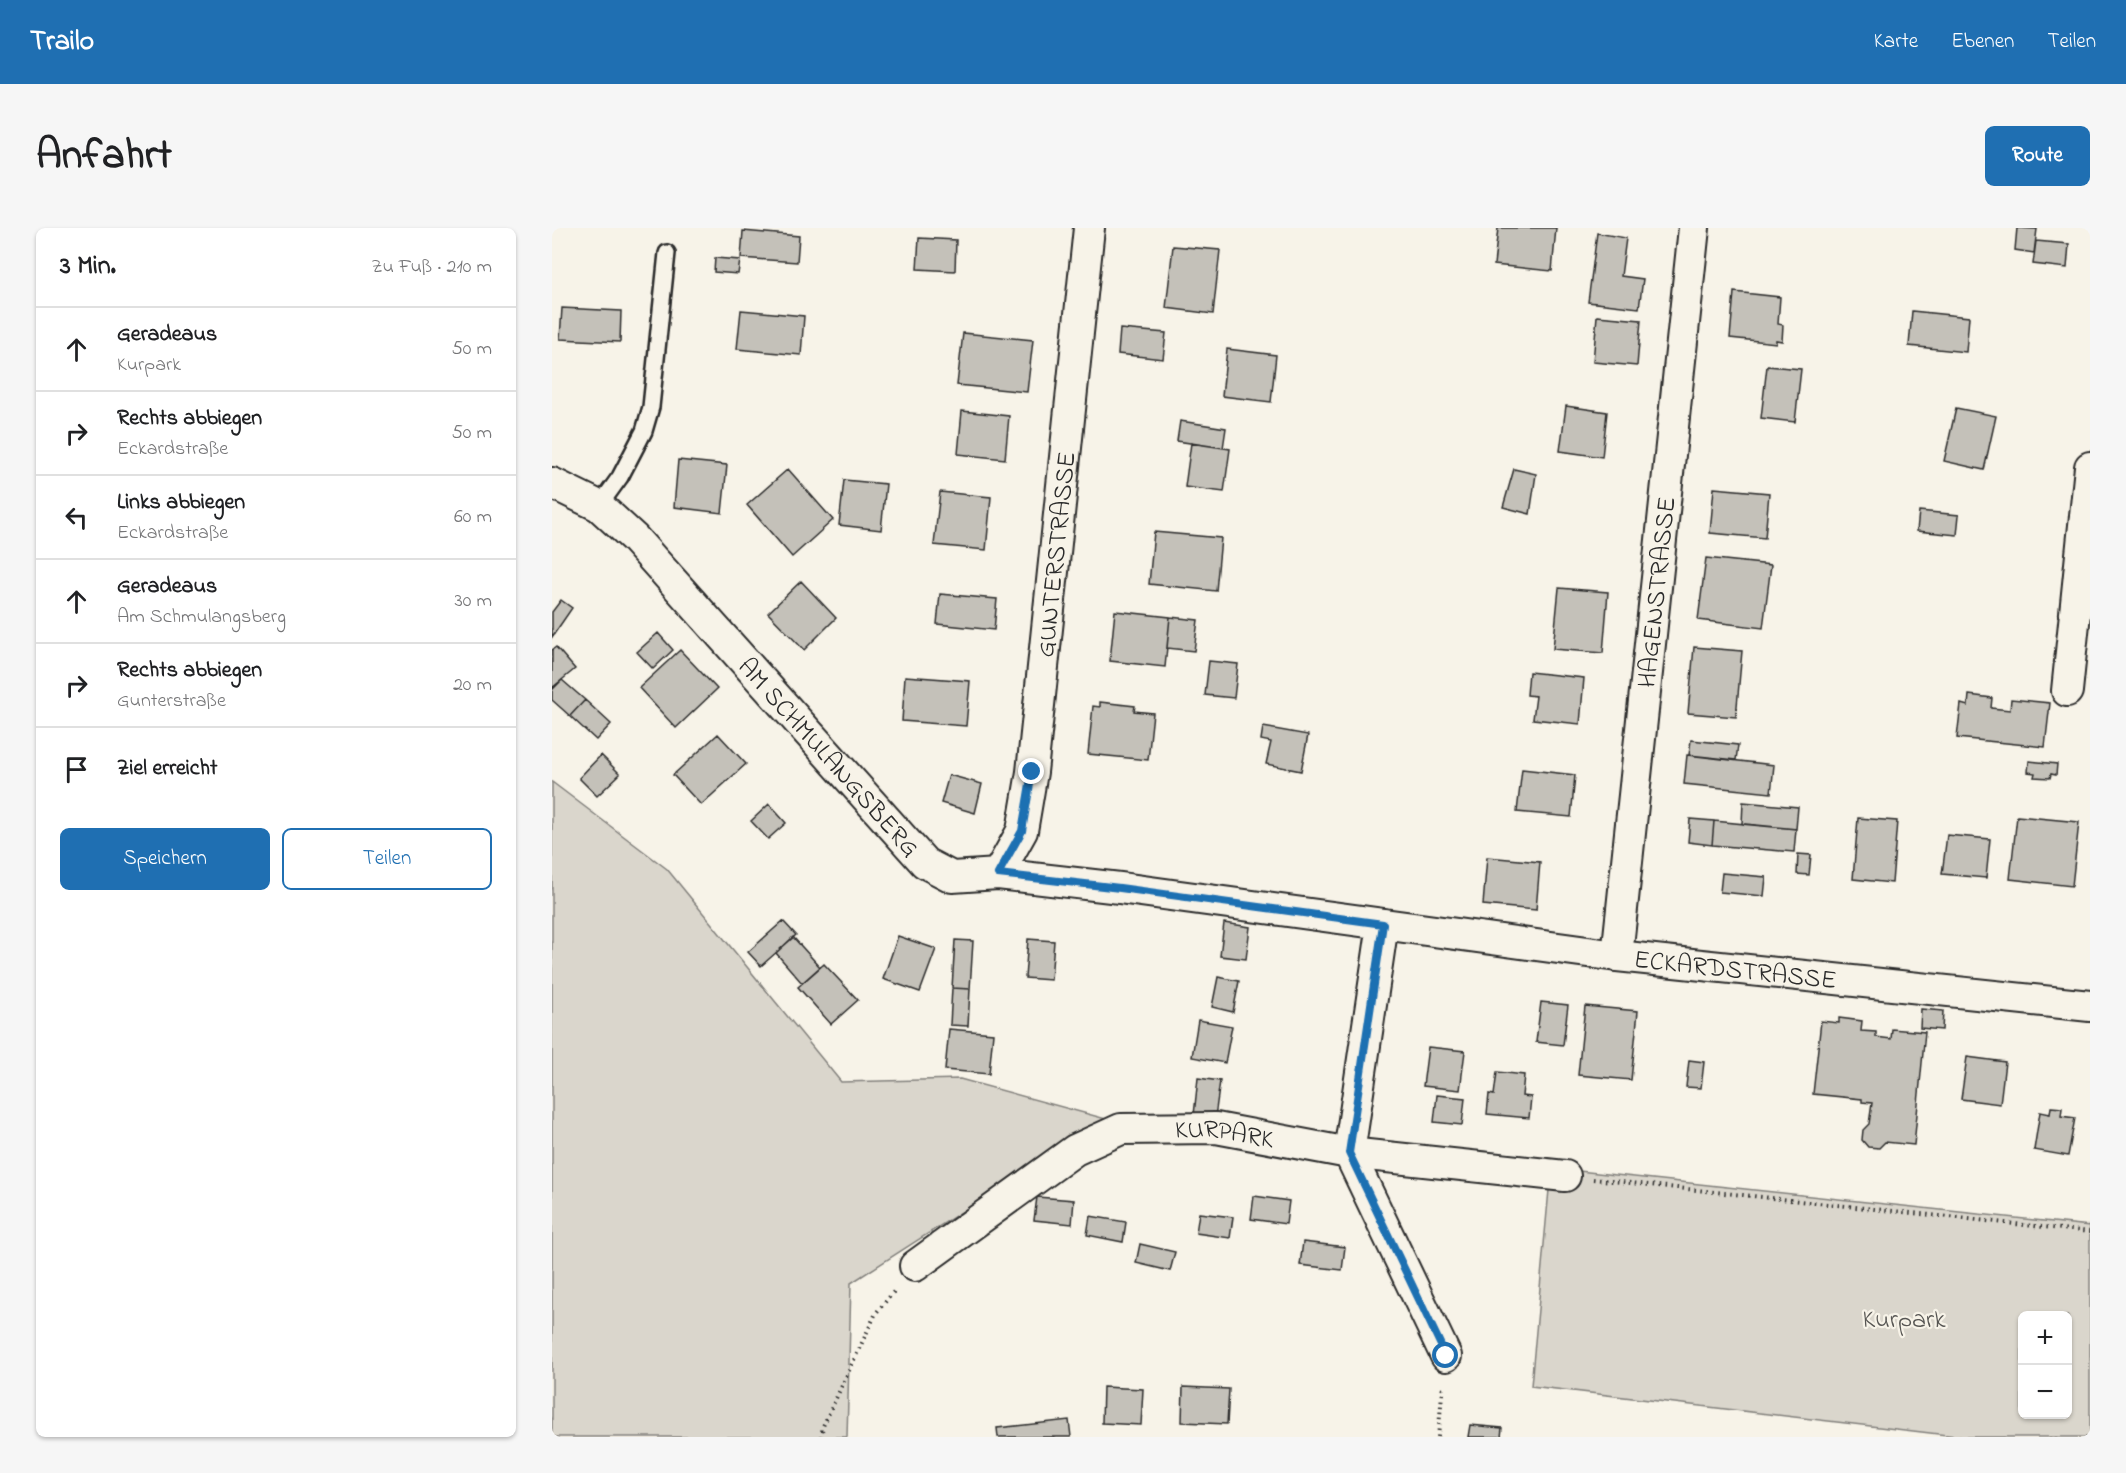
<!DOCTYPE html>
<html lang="de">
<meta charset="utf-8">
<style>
:root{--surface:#fff;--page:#f6f6f6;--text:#202124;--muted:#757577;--line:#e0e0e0;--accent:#1f6fb2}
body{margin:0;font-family:"Indie Flower",sans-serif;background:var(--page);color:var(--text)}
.controls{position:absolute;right:18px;bottom:18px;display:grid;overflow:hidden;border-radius:9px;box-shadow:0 2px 4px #0004}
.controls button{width:54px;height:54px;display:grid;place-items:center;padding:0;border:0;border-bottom:2px solid var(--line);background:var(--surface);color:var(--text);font:30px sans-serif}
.stop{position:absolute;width:18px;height:18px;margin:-14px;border:4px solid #1f6fb2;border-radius:50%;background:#fff}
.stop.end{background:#1f6fb2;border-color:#fff;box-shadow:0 2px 6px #0008}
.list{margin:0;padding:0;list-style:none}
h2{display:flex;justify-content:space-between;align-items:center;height:78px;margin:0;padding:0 24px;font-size:26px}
h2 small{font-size:20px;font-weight:400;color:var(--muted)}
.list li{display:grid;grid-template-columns:39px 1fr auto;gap:18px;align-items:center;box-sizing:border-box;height:84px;padding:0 24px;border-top:2px solid var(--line)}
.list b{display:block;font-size:22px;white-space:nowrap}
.list p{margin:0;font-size:20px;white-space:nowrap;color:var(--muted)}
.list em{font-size:20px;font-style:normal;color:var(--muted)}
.actions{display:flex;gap:12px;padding:18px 24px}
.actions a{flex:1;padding:14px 0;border:2px solid var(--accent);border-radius:9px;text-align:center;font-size:21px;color:var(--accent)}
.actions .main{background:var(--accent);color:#fff}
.icon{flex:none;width:33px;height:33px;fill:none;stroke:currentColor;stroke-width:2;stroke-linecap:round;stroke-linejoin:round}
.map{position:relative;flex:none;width:1538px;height:1209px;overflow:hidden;border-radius:9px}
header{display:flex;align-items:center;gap:36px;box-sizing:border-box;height:84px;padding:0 30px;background:var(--accent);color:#fff}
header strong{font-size:28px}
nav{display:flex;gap:33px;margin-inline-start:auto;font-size:21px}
.intro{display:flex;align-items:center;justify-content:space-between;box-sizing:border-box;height:144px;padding:0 36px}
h1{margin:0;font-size:42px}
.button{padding:15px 27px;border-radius:9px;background:var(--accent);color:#fff;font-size:21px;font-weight:700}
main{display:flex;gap:36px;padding:0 36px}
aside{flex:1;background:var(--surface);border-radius:9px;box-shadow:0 2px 4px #0004}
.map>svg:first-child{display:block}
.green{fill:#dad6cc;stroke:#82807c;stroke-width:1.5;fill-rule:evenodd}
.building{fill:#c4c1b9;stroke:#2b2b2b;stroke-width:1.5}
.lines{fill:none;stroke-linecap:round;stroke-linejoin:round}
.service-casing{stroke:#2b2b2b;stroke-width:20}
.minor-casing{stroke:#2b2b2b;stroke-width:34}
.path{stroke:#2b2b2b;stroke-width:4;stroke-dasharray:1.5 4.5;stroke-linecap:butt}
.service{stroke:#f7f3e8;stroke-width:15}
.minor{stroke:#f7f3e8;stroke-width:30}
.route{stroke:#1f6fb2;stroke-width:8}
.labels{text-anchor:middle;stroke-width:4.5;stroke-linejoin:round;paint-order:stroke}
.street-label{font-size:26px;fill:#2b2b2b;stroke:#f7f3e8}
.park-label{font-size:26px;fill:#575653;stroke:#f7f3e8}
</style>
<header>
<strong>Trailo</strong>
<nav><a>Karte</a><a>Ebenen</a><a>Teilen</a></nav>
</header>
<div class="intro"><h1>Anfahrt</h1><a class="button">Route</a></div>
<main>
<aside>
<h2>3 Min.<small>Zu Fuß · 210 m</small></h2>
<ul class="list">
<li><svg class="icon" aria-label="ahead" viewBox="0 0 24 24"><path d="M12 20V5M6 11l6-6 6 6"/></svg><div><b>Geradeaus</b><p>Kurpark</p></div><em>50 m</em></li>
<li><svg class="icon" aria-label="right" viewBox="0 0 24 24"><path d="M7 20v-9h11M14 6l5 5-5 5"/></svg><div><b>Rechts abbiegen</b><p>Eckardstraße</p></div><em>50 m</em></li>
<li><svg class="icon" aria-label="left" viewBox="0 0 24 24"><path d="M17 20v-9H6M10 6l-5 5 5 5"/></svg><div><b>Links abbiegen</b><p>Eckardstraße</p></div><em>60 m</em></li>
<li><svg class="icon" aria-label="ahead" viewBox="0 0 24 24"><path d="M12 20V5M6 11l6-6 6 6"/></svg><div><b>Geradeaus</b><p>Am Schmulangsberg</p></div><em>30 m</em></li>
<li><svg class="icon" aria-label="right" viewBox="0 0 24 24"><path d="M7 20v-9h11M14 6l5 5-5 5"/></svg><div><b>Rechts abbiegen</b><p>Gunterstraße</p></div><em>20 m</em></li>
<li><svg class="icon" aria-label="arrive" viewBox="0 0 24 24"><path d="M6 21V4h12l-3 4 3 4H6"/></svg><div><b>Ziel erreicht</b></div></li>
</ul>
<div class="actions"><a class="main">Speichern</a><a>Teilen</a></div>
</aside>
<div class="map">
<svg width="1538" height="1209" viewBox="0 0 1538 1209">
<rect width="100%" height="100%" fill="#f7f3e8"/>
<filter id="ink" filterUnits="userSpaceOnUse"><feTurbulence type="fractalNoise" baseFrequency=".0167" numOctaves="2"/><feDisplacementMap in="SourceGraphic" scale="12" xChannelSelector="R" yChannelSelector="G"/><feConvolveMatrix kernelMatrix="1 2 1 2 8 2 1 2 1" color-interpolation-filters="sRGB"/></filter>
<g filter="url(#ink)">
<path class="green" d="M0,554L115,641L289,854L408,851L554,891L299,1055L295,1209H0Z
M999,940L1538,998V1209H1412L979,1158ZM1470,1088H1516V1186H1470Z"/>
<path class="building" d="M946,0H1004L1000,43L942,37Z
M1465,0L1485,1L1482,25L1463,22Z
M191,3L247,8L245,34L189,30Z
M1045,5L1074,10L1069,48L1091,51L1087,80L1036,74Z
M367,10L404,12L403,43L365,41Z
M1484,13L1517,16L1515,40L1481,36Z
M621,18L668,22L661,86L614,80Z
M163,30L188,32L186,46L162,44Z
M1182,64L1228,69L1226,96L1231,97L1230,113L1224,112V115L1178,110Z
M10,80L69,83L68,114L8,111Z
M189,82L252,88L249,127L185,121Z
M1360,83L1417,89L1414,124L1357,118Z
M1045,88L1089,92L1085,138L1041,134Z
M568,101L614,105L611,131L566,126Z
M411,105L481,112L475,164L405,157Z
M675,121L724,127L719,174L670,168Z
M1215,138L1249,141L1243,194L1209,190Z
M1014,178L1055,184L1050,229L1008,223Z
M1404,180L1444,188L1432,242L1392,233Z
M410,183L457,188L453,231L406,226Z
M628,193L674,200L671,220L625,213Z
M639,215L678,221L672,264L633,259Z
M126,232L175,237L170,285L122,279Z
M236,241L281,292L240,329L195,277Z
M962,241L984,246L978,286L951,279Z
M292,252L334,256L329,302L287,297Z
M1162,260L1217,265L1213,310L1158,305Z
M388,264L439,269L434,322L382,317Z
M1367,283L1407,287L1405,307L1365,303Z
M602,304L669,310L664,363L597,356Z
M1154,330L1219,337L1211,400L1146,392Z
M249,353L284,390L252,422L216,385Z
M1007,360L1056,364L1051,425L1001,421Z
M388,366L445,371L442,402L385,396Z
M9,372L20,380L0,409V384Z
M563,383L618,389L613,439L558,433Z
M618,389L646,392L642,423L615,420Z
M106,405L121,422L101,441L85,424Z
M4,419L23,441L0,460V422Z
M1142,419L1190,423L1184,489L1136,485Z
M128,422L165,461L124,500L87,460Z
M657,433L686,436L682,470L653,467Z
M977,444L1032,450L1028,496L981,491L984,468L975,467Z
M353,448L418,453L414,498L350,493Z
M10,452L33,472L18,488L0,472V462Z
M1417,467L1440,470L1439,480L1458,482L1459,471L1498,475L1493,519L1405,510L1409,476L1416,478Z
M33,472L59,496L44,512L18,488Z
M548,474L583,478L582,483L601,485L596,532L536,526L541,478L548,479Z
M711,499L756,507L749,543L714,536L719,514L709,512Z
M166,506L194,536L149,577L121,547Z
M1139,512L1186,517L1184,532L1137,527Z
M49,527L68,546L45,568L27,550Z
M1135,527L1222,537L1219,565L1132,556Z
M1477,533L1505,536L1504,547L1499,546L1498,550L1482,549L1483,545L1476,544Z
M970,541L1023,547L1019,589L965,584Z
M397,547L430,556L423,585L389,575Z
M1191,574L1246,579L1244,601L1190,596Z
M217,576L234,595L216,611L199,593Z
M1465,588L1527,594L1520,658L1458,651Z
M1306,590L1345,593L1340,655L1301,651Z
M1138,591L1162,593L1160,617L1136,614Z
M1162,593L1244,601L1242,624L1160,617Z
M1395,607L1438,611L1434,650L1390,646Z
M1246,626L1259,627L1257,647L1245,646Z
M935,629L988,634L984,682L931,677Z
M1170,645L1214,649L1212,668L1168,664Z
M231,693L244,707L209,738L196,724Z
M672,695L698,699L694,731L668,728Z
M346,708L384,721L368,764L331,751Z
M241,709L268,739L250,755L224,725Z
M476,711L502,713L499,752L473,750Z
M403,712L421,713L418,761L400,760Z
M272,736L306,772L279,796L246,759Z
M666,749L687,753L681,784L660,779Z
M400,760L418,761L416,798L398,797Z
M989,774L1016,777L1011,817L984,814Z
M1033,778L1086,783L1079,852L1026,847Z
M1369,781L1391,783L1390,802L1368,800Z
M1287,790L1310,793L1309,803L1324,804V809L1339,811L1340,801L1373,804L1362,917L1333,914L1327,920L1316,919L1310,912L1311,902L1317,896L1320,875L1310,874V871L1261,866L1269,793L1287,795Z
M646,792L680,798L673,835L640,829Z
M397,801L441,805L437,846L393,842Z
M876,819L913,823L908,862L871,858Z
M1415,829L1453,834L1448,876L1409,871Z
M1137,832L1152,834L1149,860L1134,859Z
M945,844L972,847L970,868L979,869L977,890L935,886L937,866L942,867Z
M646,850L668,853L663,889L642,887Z
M885,867L913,870L910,897L882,894Z
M1499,879L1510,880L1509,888L1523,890L1516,928L1482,922L1488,884L1498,886Z
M702,968L737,973L734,996L699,991Z
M485,969L522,972L520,996L482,992Z
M647,985L681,989L678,1010L644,1005Z
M538,988L574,994L571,1014L535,1007Z
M751,1014L793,1019L790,1042L748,1037Z
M588,1016L623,1024L618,1043L584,1035Z
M551,1159L591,1161L589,1197L550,1195Z
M631,1159L677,1161L675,1196L630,1194Z
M517,1192L519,1209H446L445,1200Z
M918,1197L950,1200L949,1209H916Z"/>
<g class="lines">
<g class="service-casing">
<path id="service" d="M47,278L68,249L92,203L99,179L115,25"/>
</g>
<g class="minor-casing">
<g id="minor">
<path id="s1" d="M0,255L47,278L82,310L373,635L400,649L446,646L568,660L1065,728L1538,778"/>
<path d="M1515,463L1538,239"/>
<path id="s2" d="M446,646L470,603L480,544L537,0"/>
<path d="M831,696L797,925L1013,948"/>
<path id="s3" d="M1065,728L1142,0"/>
<path id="s4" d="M363,1038L523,922L569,901L664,900L797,925L894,1128"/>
</g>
</g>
<path class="path" d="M1041,951L1538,1004
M269,1209L271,1198L324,1085L344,1061
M886,1209L891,1156"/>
<use href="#service" class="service"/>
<use href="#minor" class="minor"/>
</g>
</g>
<g class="lines" filter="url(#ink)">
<path class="route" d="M480,544L470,603L446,646L568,660L831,696L797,925L894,1128"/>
</g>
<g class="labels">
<g class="street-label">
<text dy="9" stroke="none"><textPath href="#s2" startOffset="328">GUNTERSTRASSE</textPath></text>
<text dy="9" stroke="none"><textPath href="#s3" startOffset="366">HAGENSTRASSE</textPath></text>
<text dy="9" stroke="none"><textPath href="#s1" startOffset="393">AM SCHMULANGSBERG</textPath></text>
<text dy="9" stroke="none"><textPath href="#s1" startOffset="1356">ECKARDSTRASSE</textPath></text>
<text dy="9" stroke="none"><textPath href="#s4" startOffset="352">KURPARK</textPath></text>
</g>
<g class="park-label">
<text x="1352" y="1099">Kurpark</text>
</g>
</g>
</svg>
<div class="controls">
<button>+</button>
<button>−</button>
</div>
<div class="stop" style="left:894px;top:1128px"></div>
<div class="stop end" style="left:480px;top:544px"></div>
</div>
</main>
